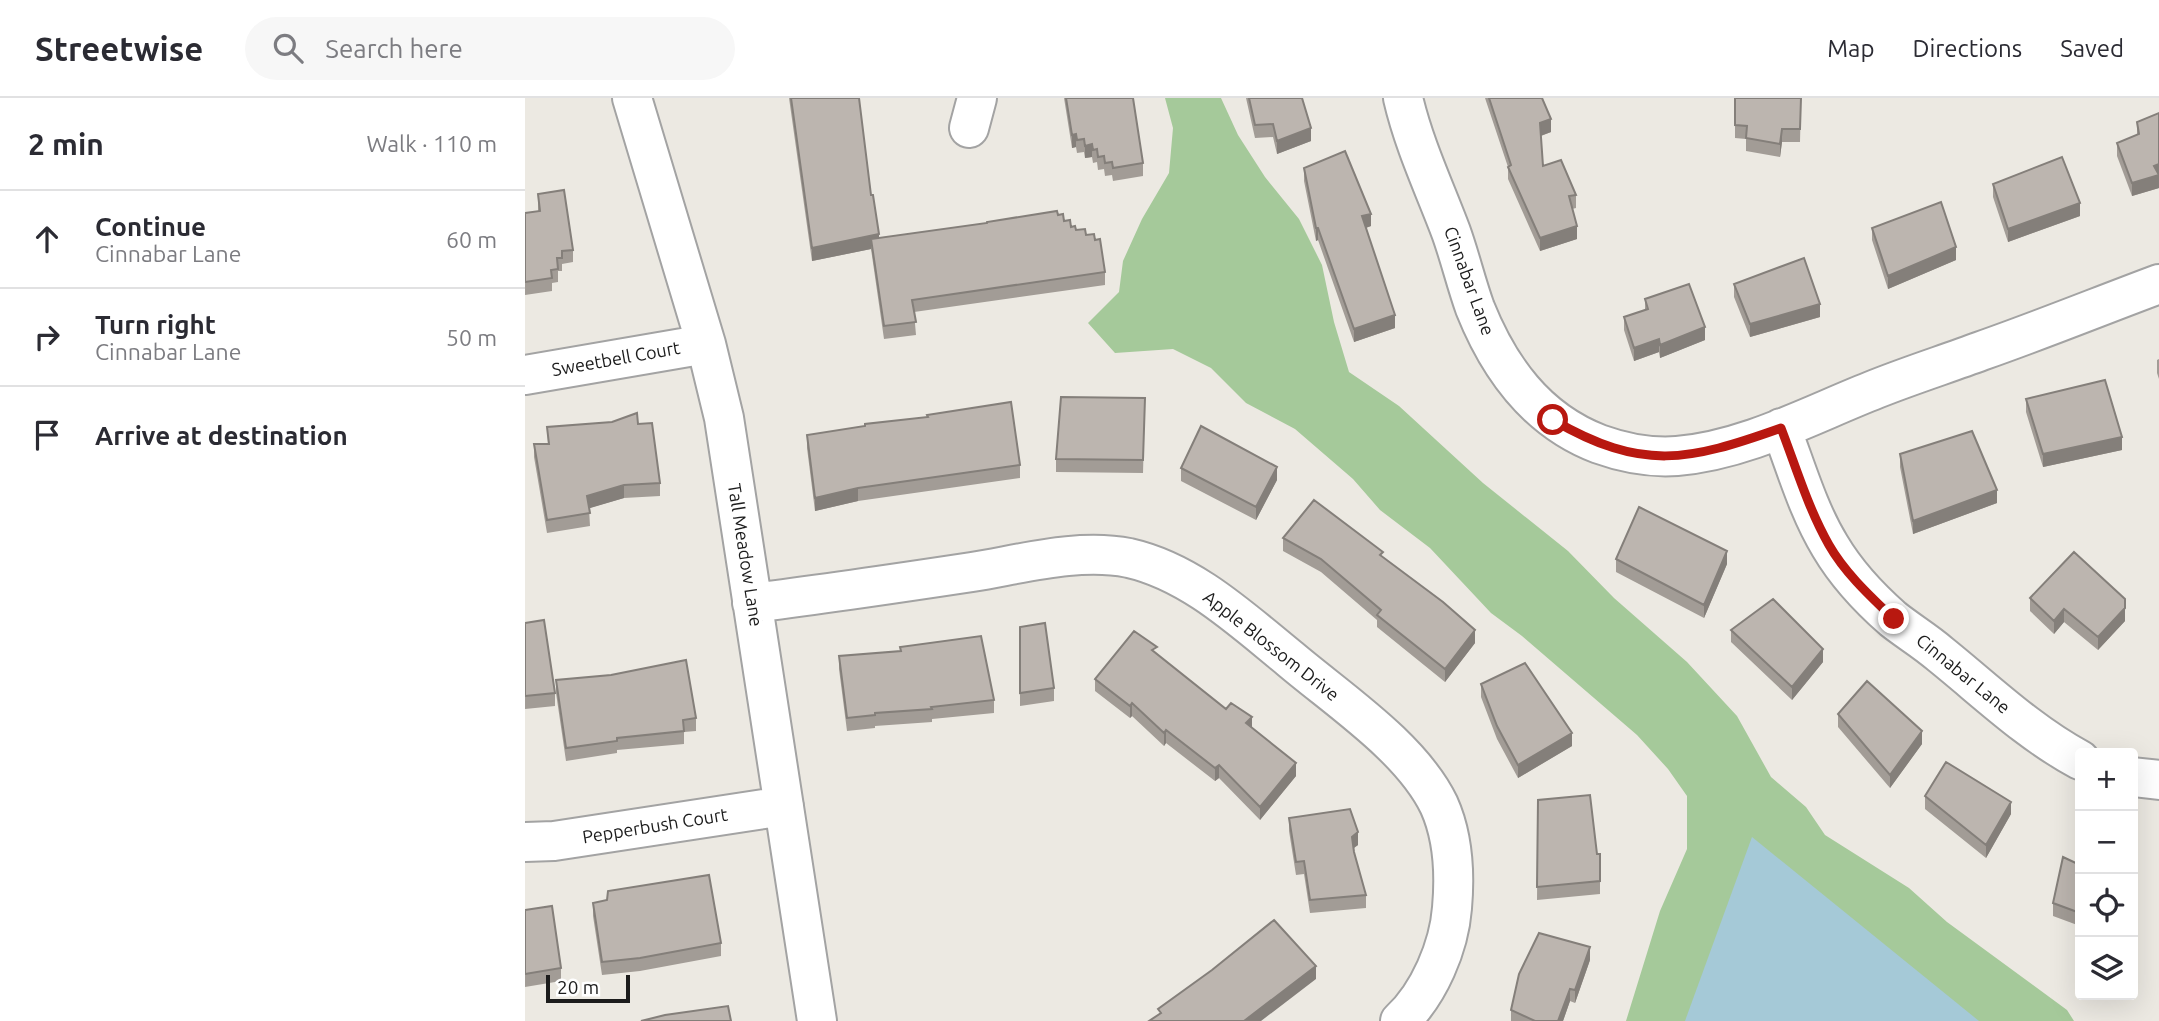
<!DOCTYPE html>
<meta charset="utf-8">
<style>
:root{--surface:#fff;--page:#f7f7f7;--text:#2b2b33;--muted:#7c7c81;--line:#e1e1e2}
body{margin:0;font-family:Ubuntu,sans-serif;background:var(--page);color:var(--text)}
.controls{position:absolute;right:21px;bottom:21px;display:grid;overflow:hidden;border-radius:7px;box-shadow:0 7px 28px #0002}
.controls button{width:63px;height:63px;display:grid;place-items:center;padding:0;border:0;border-bottom:2px solid var(--line);background:var(--surface);color:var(--text);font:35px sans-serif}
.scale{position:absolute;left:21px;bottom:18px;width:84px;box-sizing:border-box;padding-left:7px;border:4px solid #1c1c1c;border-top:0;font-size:19px;line-height:24px;white-space:nowrap;color:#1c1c1c;-webkit-text-stroke:5px #fff;paint-order:stroke}
.stop{position:absolute;width:21px;height:21px;margin:-16px;border:5px solid #b81810;border-radius:50%;background:#fff}
.stop.end{background:#b81810;border-color:#fff;box-shadow:0 2px 7px #0008}
.list{margin:0;padding:0;list-style:none}
h2{display:flex;justify-content:space-between;align-items:center;height:91px;margin:0;padding:0 28px;font-size:30px}
h2 small{font-size:23px;font-weight:400;color:var(--muted)}
.list li{display:grid;grid-template-columns:46px 1fr auto;gap:21px;align-items:center;box-sizing:border-box;height:98px;padding:0 28px;border-top:2px solid var(--line)}
.list b{display:block;font-size:26px;white-space:nowrap}
.list p{margin:0;font-size:23px;white-space:nowrap;color:var(--muted)}
.list em{font-size:23px;font-style:normal;color:var(--muted)}
.icon{flex:none;width:38px;height:38px;fill:none;stroke:currentColor;stroke-width:2;stroke-linecap:round;stroke-linejoin:round}
.map{position:relative;flex:none;width:1634px;height:923px;overflow:hidden}
header{display:flex;align-items:center;gap:42px;box-sizing:border-box;height:98px;padding:0 35px;background:var(--surface);border-bottom:2px solid var(--line)}
header strong{font-size:33px}
nav{display:flex;gap:38px;margin-inline-start:auto;font-size:24px}
.search{width:490px;height:63px;background:var(--page);display:flex;align-items:center;gap:18px;box-sizing:border-box;padding:0 24px;border-radius:38px;color:var(--muted);font-size:26px}
main{display:flex}
aside{flex:1;background:var(--surface)}
.map>svg:first-child{display:block}
.forest{fill:#a5c99a}
.water{fill:#a5c9d7}
.lines{fill:none;stroke-linecap:round;stroke-linejoin:round}
.minor-casing{stroke:#a3a3a3;stroke-width:42}
.minor{stroke:#fff;stroke-width:38}
.wall{fill:#a29c96}
.shaded-wall{fill:#847f7a}
.building{fill:#bcb5af;stroke:#847f7a;stroke-width:2}
.route{stroke:#b81810;stroke-width:9}
.labels{text-anchor:middle;stroke-width:5;stroke-linejoin:round;paint-order:stroke}
.street-label{font-size:18px;fill:#1c1c1c;stroke:#fff}
</style>
<header>
<strong>Streetwise</strong>
<div class="search"><svg class="icon" aria-label="search" viewBox="0 0 24 24"><circle cx="10" cy="10" r="6"/><path d="M15 15l6 6"/></svg>Search here</div>
<nav><a>Map</a><a>Directions</a><a>Saved</a></nav>
</header>
<main>
<aside>
<h2>2 min<small>Walk · 110 m</small></h2>
<ul class="list">
<li><svg class="icon" aria-label="ahead" viewBox="0 0 24 24"><path d="M12 20V5M6 11l6-6 6 6"/></svg><div><b>Continue</b><p>Cinnabar Lane</p></div><em>60 m</em></li>
<li><svg class="icon" aria-label="right" viewBox="0 0 24 24"><path d="M7 20v-9h11M14 6l5 5-5 5"/></svg><div><b>Turn right</b><p>Cinnabar Lane</p></div><em>50 m</em></li>
<li><svg class="icon" aria-label="arrive" viewBox="0 0 24 24"><path d="M6 21V4h12l-3 4 3 4H6"/></svg><div><b>Arrive at destination</b></div></li>
</ul>
</aside>
<div class="map">
<svg width="1634" height="923" viewBox="0 0 1634 923">
<rect width="100%" height="100%" fill="#ece9e2"/>
<path class="forest" d="M640,0H696L713,37L740,79L774,121L797,167L809,224L824,274L874,308L958,385L1043,453L1089,500L1162,564L1212,618L1246,679L1281,709L1300,737L1384,790L1422,824L1542,912L1549,923H1101L1135,813L1162,751V698L1143,671L1112,637L997,538L966,515L905,450L855,412L828,381L770,331L721,305L686,270L648,251L590,255L563,225L594,194L598,163L617,121L644,75L648,30Z"/>
<path class="water" d="M1227,739L1454,923H1160Z"/>
<g class="lines">
<g class="minor-casing">
<path id="minor" d="M107,0L181,246L199,320L292,923
M878,0C889,47 909,89 926,134C935,159 941,185 950,210C974,270 1011,322 1074,346C1099,355 1125,360 1152,358C1222,352 1287,316 1351,291C1386,277 1421,266 1456,253C1516,232 1575,208 1634,186
M444,30L452,0
M0,277L181,246
M1256,330C1271,369 1283,412 1305,448C1321,475 1344,500 1368,521C1383,533 1400,543 1415,556C1461,593 1503,634 1555,662
M227,505C301,496 374,485 447,474C497,466 553,450 604,460C666,474 716,521 764,560C812,601 886,649 914,707C928,738 930,776 927,810C924,849 904,896 875,923
M1608,679L1634,682
M0,744L29,743L259,708"/>
</g>
<use href="#minor" class="minor"/>
</g>
<path class="wall" d="M264,0H334L346,97L354,140L533,117L546,129L570,142L580,174V187L389,214L391,237L359,241L346,151L287,163Z
M539,0H608L618,65V78L588,83L587,77L580,78L579,71L573,72L572,64L568,65L567,59L560,60L559,54L552,55L551,49L547,50Z
M721,0H777L786,43L752,56L748,39L730,40Z
M960,0H1017L1026,34L1016,38L1018,68L1051,97V110L1047,111L1052,141L1015,153L983,81V69Z
M1210,0H1276L1275,44H1257L1255,59L1221,53V41L1210,40Z
M1634,15V90L1607,98L1592,58V45L1612,37V24Z
M779,70L846,128L841,130L870,230L829,244L793,142L791,143L779,83Z
M1468,86L1555,118L1483,144L1468,99Z
M13,96L48,152V164L37,166V173H33V184L27,185V193L0,197V115L13,114Z
M1347,130L1431,162L1363,191L1347,142Z
M1209,186L1295,219L1225,239L1209,199Z
M1120,201L1180,242L1135,260L1134,254L1109,263L1099,232V219L1120,212Z
M1634,261V281L1632,275V262Z
M620,300L618,375L531,374V361Z
M1501,301L1597,352L1518,369L1501,314Z
M113,326L135,385V398L99,400L64,410L65,428L22,435L9,359V346H23L22,329Z
M282,337L495,367V380L333,403L290,413L282,350Z
M1375,356L1472,405L1388,436L1375,369Z
M656,370L752,382L731,422L656,383Z
M758,440L858,459L950,545L920,584L852,529V522L796,474L758,453Z
M1091,461L1202,466L1179,520L1091,474Z
M1505,500L1600,523L1573,552L1539,524L1529,536L1505,513Z
M0,525L30,595V608L0,611Z
M495,529L529,590V603L495,608Z
M1206,532L1298,564L1267,602L1206,544Z
M375,549L469,602V615L407,621V624L350,628V630L322,633L314,571V558L375,553Z
M632,556L701,611L727,630L771,678L735,722L694,680L690,683L641,645L639,648L607,618L605,620L570,593V581Z
M31,582L171,620V633L159,634V646L92,652V655L41,663L31,595Z
M956,586L1047,648L993,680L972,641L956,599Z
M1313,616L1397,646L1365,690L1313,629Z
M1400,698L1486,716L1461,760L1400,711Z
M1013,702L1072,756H1075V796L1012,802Z
M764,720L833,747L829,750V754L841,797V810L785,815L779,776L771,777L764,733Z
M1555,767V828L1528,818V805Z
M68,805L196,845V858L115,873L77,877L68,818Z
M0,812L36,870V883L0,889Z
M1065,862L1050,905L1045,903L1038,923H986V912Z"/>
<path class="shaded-wall" d="M1026,21V34L1015,38V25Z
M786,30V43L752,56V43Z
M1257,31V44L1255,59V46Z
M551,36V49L547,50V37Z
M567,46V59L560,60V48Z
M1634,66V90L1607,98V85L1629,68Z
M1555,105V118L1483,144V131Z
M846,116V128L837,131V118Z
M1052,128V141L1015,153V140Z
M791,130H793V142L791,143Z
M354,136V149L346,141V151L287,163V150Z
M1431,149V162L1363,191V178Z
M1295,206V219L1225,239V226Z
M870,217V230L829,244V231Z
M1180,229V242L1135,260V247Z
M1134,241V254L1109,263V250Z
M1597,339V352L1518,369V356Z
M752,369V382L731,422V409Z
M99,387V400L62,411V398Z
M333,390V403L290,413V400Z
M1472,392V405L1388,436V423Z
M1202,453V466L1179,520V507Z
M1600,510V523L1573,552V539Z
M1539,511V524L1529,536V523Z
M950,532V545L920,584V571Z
M1298,551V564L1267,602V589Z
M607,605V618L605,620V608Z
M727,619V632L721,625Z
M641,632V645L639,648V635Z
M1397,633V646L1365,690V677Z
M1047,635V648L993,680V667Z
M771,665V678L735,722V709Z
M694,667V680L690,683V670Z
M1486,704V716L1461,760V747Z
M833,734V747L827,751V739Z
M1065,849V862L1050,905V892Z
M791,868V881L736,923H719Z
M1045,891V903L1038,923H1033Z"/>
<path class="building" d="M266,0H334L346,97H348L354,136L287,150Z
M541,0H608L618,65L588,70L587,64L580,65L579,58L573,59L572,51L568,52L567,46L560,48L559,41L552,42L551,36L547,37Z
M724,0H777L786,30L752,43L748,26L730,27Z
M964,0H1017L1026,21L1015,25L1018,68L1036,62L1051,97L1044,98L1052,128L1015,140L983,69L986,67Z
M1210,0H1276L1275,31H1257L1255,46L1221,40L1222,28L1210,27Z
M1634,15V66L1629,68L1634,77L1607,85L1592,45L1614,36L1612,24Z
M820,53L846,116L837,118L870,217L829,231L793,130H791L779,70Z
M1537,59L1555,105L1483,131L1468,86Z
M39,92L48,152L37,153V160H32L33,171L26,172L27,180L0,184V115L15,113L13,96Z
M1416,104L1431,149L1363,178L1347,130Z
M532,113L533,117L538,116L539,123L545,122L546,129L550,128L551,132L560,131L561,137L569,136L570,142L575,141L580,174L387,202L391,224L359,228L346,141L462,125V124Z
M1279,160L1295,206L1225,226L1209,186Z
M1164,186L1180,229L1135,247L1134,241L1109,250L1099,219L1123,211L1120,201Z
M1580,282L1597,339L1518,356L1501,301Z
M536,299L620,300L618,362L531,361Z
M486,304L495,367L333,390L290,400L282,337L340,328V326L403,319L402,317Z
M112,315L113,326L127,325L135,385L99,387L62,398L65,415L22,422L9,346H24L22,329L87,324Z
M676,328L752,369L731,409L656,370Z
M1447,333L1472,392L1388,423L1375,356Z
M789,402L858,454L855,457L918,504L950,532L920,571L852,517L856,512L796,461L758,440Z
M1114,409L1202,453L1179,507L1091,461Z
M1549,454L1600,501V510L1573,539L1539,511L1529,523L1505,500Z
M1248,501L1298,551L1267,589L1206,532Z
M19,522L30,595L0,598V525Z
M520,525L529,590L495,595V529Z
M609,533L632,549L627,552L701,611L706,605L727,619L721,625L771,665L735,709L694,667L690,670L641,632L639,635L607,605L605,608L570,581Z
M456,538L469,602L406,609L407,611L350,615V617L322,620L314,558L376,553L375,549Z
M161,562L171,620L158,622L159,633L92,640V643L41,650L31,582L86,577Z
M1000,565L1047,635L993,667L972,628L956,586Z
M1342,583L1397,633L1365,677L1313,616Z
M1421,664L1486,704L1461,747L1400,698Z
M1065,697L1072,756H1075V783L1012,789L1013,702Z
M825,711L833,734L827,739L829,754L841,797L785,802L779,763L771,764L764,720Z
M1538,759L1555,767V815L1528,805Z
M184,777L196,845L115,860L77,864L68,805L82,802L83,793Z
M27,808L36,870L0,876V812Z
M749,822L791,868L719,923H624L636,915L633,911L687,872Z
M1014,835L1065,849L1050,892L1045,891L1033,923H1010L986,912L994,876Z
M203,908L206,923H116L140,917Z"/>
<g class="lines">
<path class="route" d="M1028,322C1118,374 1163,363 1256,330C1271,369 1283,410 1304,447C1320,475 1345,498 1369,521"/>
</g>
<g class="labels">
<g class="street-label">
<text transform="translate(944 183) rotate(70)" y="6">Cinnabar Lane</text>
<text transform="translate(91 261) rotate(-10)" y="6">Sweetbell Court</text>
<text transform="translate(220 457) rotate(81)" y="6">Tall Meadow Lane</text>
<text transform="translate(746 548) rotate(38)" y="6">Apple Blossom Drive</text>
<text transform="translate(1438 576) rotate(39)" y="6">Cinnabar Lane</text>
<text transform="translate(130 728) rotate(-9)" y="6">Pepperbush Court</text>
</g>
</g>
</svg>
<div class="controls">
<button>+</button>
<button>−</button>
<button><svg class="icon" aria-label="locate" viewBox="0 0 24 24"><circle cx="12" cy="12" r="6"/><path d="M12 2v4M12 18v4M2 12h4M18 12h4"/></svg></button>
<button><svg class="icon" aria-label="layers" viewBox="0 0 24 24"><path d="M12 4l9 5-9 5-9-5zM3 14l9 5 9-5"/></svg></button>
</div>
<div class="scale">20 m</div>
<div class="stop" style="left:1028px;top:322px"></div>
<div class="stop end" style="left:1369px;top:521px"></div>
</div>
</main>
